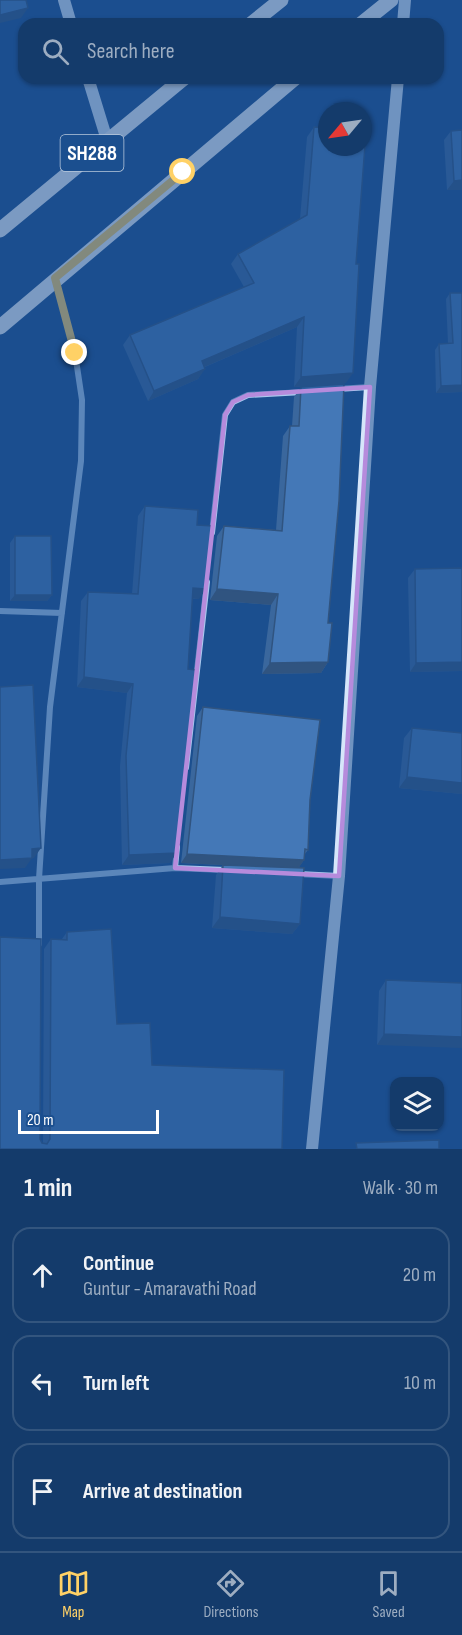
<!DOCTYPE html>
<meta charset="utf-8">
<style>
:root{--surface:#143b6b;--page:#214673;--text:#f1f3f6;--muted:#9dadc1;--line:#33557e;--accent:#ffd166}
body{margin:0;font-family:"Sofia Sans Condensed",sans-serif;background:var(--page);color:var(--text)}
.controls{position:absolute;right:18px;bottom:18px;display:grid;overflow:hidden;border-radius:12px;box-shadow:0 2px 4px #0004}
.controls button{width:54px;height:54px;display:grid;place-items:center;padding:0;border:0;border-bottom:2px solid var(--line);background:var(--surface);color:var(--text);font:30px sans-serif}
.compass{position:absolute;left:318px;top:102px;width:54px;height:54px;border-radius:50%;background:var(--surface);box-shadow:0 2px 4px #0004;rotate:241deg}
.scale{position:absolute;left:18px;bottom:15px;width:141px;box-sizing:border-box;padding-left:6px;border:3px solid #fff;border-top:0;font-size:16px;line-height:21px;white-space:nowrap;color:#fff;-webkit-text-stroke:4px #1b4f8f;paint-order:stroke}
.stop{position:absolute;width:18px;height:18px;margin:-14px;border:4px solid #ffd166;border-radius:50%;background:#fff}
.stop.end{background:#ffd166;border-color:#fff;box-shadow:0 2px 6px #0008}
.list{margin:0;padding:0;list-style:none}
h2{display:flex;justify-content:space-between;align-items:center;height:78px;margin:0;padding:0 24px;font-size:26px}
h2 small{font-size:20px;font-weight:400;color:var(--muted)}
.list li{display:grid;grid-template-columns:39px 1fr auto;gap:18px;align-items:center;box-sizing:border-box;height:96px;margin:0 12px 12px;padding:0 12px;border:2px solid var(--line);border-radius:18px}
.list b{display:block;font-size:22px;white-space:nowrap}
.list p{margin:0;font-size:20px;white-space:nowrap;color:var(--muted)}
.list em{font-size:20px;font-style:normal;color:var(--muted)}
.icon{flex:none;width:33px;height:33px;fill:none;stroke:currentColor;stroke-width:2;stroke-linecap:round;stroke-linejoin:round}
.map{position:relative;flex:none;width:462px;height:1149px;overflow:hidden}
.search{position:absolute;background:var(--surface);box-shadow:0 2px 4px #0004;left:18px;right:18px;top:18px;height:66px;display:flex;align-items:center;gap:15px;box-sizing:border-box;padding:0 21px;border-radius:18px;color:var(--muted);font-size:22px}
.sheet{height:402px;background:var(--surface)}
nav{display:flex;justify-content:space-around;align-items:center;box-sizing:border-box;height:84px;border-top:2px solid var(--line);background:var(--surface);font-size:16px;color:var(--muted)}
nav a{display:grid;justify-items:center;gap:3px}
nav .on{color:var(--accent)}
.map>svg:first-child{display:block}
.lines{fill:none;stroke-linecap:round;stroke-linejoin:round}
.street{stroke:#a9c9ee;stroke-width:6}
.secondary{stroke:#d6e6fa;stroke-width:12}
.primary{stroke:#f0f6ff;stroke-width:15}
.wall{fill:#3a679d}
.shaded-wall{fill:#305480}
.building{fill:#4478b7;stroke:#305480;stroke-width:1.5}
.route{stroke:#ffd166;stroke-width:8}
.marked{fill:none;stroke:#b68bdc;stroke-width:4.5;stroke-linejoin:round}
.labels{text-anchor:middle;stroke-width:5;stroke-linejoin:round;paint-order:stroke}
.shield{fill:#1b4f8f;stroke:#bbcadd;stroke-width:1.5}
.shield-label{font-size:21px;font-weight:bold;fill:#fff}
</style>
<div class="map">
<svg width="462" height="1149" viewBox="0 0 462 1149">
<rect width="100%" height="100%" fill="#1b4f8f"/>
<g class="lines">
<path class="street" d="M337,389L370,387
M212,533L225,415L233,402L248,395L303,392
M0,611L62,613
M186,768L207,582
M175,868L177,847
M298,874L339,876
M0,882L175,868L225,870
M39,944V879L50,707L81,461L82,400L75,353L56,282"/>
<path class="secondary" d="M64,0L71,24
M403,24L405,0
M88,78L107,140
M312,1149L339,876L370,387L398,78"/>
<path class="primary" d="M251,24L281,0
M361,24L391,0
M0,230L184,78
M0,327L295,78"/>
</g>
<path class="wall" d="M314,127L346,383L294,387L297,327L205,367L198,379L148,401L123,345L130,335L244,287L231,264L238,254L300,219L307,137Z
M462,130V190H447L444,140L451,131Z
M450,293L462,392L436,393L435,350L439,344L448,343L446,299Z
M301,387L328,623V662L321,673L262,674L271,605L210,600L217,536L224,526L276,530L283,436L290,426H292L294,397Z
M145,506L197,525L199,599H192L170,863L122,865L120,766L127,693L77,687L81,601L88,592L132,594L138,516Z
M15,536L52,595L47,601H10V543Z
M415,569L462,671L410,672L408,578Z
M203,707L310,800L308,850L304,855V860L298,868L300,924L292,934L212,928L216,875L223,865L181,863L197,716Z
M412,728L462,733V794L399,788L404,738Z
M67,932L117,1024L152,1065L282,1149H0L40,1139L42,1143H43L44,949L51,939H62Z
M386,980L462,983L377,1045L379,991Z"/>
<path class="shaded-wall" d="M28,8L21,18L0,23V15Z
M462,180V190H447L454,181Z
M304,317L297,327L195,371L202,361Z
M205,369L198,379L148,401L154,391Z
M353,373L346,383L294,387L301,377Z
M462,385V392L436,393L441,386Z
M193,588L206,589L199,599L186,598Z
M217,589L278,594L271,605L210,600Z
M15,595H52L47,601H10Z
M328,662L321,673L262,674L270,663Z
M462,662V671L410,672L416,663Z
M84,677L133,684L127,693L77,687Z
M407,777L462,783V794L399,788Z
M41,848L34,858H32L25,868L0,869V860L32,849Z
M177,853L170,863L122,865L129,855Z
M187,854L304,860L298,869L181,863Z
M220,917L300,924L292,934L212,928Z
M384,1034L462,1037V1048L377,1045Z"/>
<path class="building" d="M0,0H26L28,8L0,15Z
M314,127L327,128V147H363V131L366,132L356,264H359L353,373L301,377L304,317L202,361L205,369L154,391L130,335L254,283L238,254L307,215Z
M462,130V180L454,181L451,131Z
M450,293H462V385L441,386L439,344L453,343Z
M344,384L339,501L328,623H332L328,662L270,663L278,594L217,589L224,526L282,531L290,426H299L301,387Z
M145,506L198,510L197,525L213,526L206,589L193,588L188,669L196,670L177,853L129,855L126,756L133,684L84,677L88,592L138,594Z
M15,536H51L52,595H15Z
M462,568V662L416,663L415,569Z
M33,685L41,848L32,849V858L0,860V687Z
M203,707L320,720L310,800L308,850L305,849L304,860L187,854Z
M412,728L462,733V783L407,777Z
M223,865L304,868L300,924L220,917Z
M111,929L117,1024L150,1023L152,1065L284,1070L282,1149H0V937L41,939L40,1139L42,1143L47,1144L50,1139L51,939L67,940V932Z
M386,980L462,983V1037L384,1034Z
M439,1140V1149H357L356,1143Z"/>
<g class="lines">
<path class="route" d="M75,353L55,278L183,172"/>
</g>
<path d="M0 0H462V1149H0ZM370,387L339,876L175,868L225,415L233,402L248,395Z" fill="#1b4f8f" fill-opacity=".55" fill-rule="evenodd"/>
<path class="marked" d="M370,387L339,876L175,868L225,415L233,402L248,395Z"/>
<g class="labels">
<rect class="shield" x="60.5" y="135" width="63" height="36" rx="4.5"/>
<g class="shield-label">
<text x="92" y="160">SH288</text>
</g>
</g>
</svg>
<div class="controls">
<button><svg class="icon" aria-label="layers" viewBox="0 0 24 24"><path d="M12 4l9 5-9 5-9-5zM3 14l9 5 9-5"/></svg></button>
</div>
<svg class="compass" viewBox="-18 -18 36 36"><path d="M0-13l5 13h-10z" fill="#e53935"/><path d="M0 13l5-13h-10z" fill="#9dadc1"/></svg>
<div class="scale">20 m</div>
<div class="stop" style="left:183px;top:172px"></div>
<div class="stop end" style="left:75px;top:353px"></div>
<div class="search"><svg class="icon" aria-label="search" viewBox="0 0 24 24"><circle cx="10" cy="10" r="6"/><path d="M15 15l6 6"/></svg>Search here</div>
</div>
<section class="sheet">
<h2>1 min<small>Walk · 30 m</small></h2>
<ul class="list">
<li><svg class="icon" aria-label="ahead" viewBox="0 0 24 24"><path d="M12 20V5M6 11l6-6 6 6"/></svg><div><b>Continue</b><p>Guntur - Amaravathi Road</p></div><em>20 m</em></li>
<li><svg class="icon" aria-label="left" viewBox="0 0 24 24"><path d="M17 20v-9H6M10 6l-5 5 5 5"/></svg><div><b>Turn left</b></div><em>10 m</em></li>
<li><svg class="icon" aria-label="arrive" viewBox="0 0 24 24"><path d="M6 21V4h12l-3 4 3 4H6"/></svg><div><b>Arrive at destination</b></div></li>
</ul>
</section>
<nav>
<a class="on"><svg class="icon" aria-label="map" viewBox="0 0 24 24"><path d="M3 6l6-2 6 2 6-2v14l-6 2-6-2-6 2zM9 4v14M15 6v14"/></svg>Map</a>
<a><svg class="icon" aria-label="directions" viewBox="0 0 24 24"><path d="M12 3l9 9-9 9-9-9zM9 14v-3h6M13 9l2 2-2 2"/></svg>Directions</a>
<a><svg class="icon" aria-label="saved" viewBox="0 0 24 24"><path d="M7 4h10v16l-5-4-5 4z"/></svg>Saved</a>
</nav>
